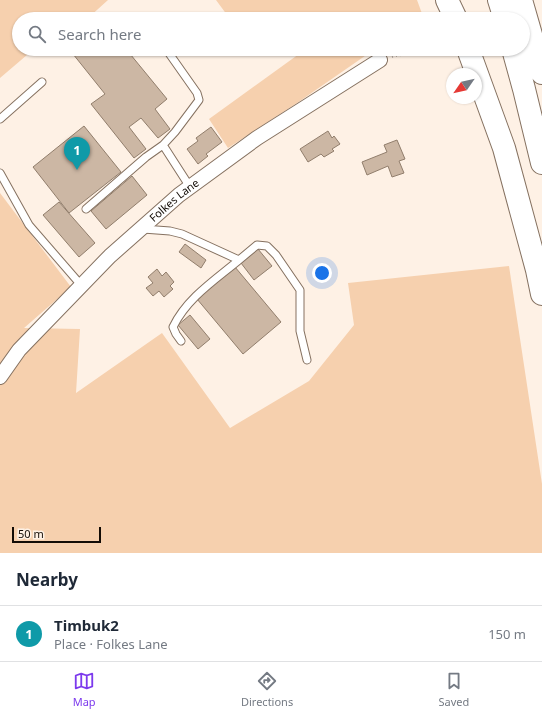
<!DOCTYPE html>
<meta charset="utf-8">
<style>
:root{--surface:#fff;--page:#f2f2f3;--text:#1f2937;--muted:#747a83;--line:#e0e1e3;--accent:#7c3aed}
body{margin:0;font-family:"Noto Sans",sans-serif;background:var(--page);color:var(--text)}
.compass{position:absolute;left:446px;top:68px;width:36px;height:36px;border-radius:50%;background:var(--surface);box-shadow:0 1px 3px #0004;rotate:236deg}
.scale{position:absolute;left:12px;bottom:10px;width:89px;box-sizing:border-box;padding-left:4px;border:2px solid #130c06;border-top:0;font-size:11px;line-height:14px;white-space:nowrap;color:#130c06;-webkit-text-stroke:3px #fef1e5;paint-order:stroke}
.you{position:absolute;left:322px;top:273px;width:14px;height:14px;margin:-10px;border:3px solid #fff;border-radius:50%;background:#1a73e8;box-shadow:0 0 0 6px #1a73e833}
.badge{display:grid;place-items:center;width:26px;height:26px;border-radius:50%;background:var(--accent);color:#fff;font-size:13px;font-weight:700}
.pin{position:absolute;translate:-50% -33px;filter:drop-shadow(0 1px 2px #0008)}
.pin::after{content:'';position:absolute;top:21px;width:14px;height:12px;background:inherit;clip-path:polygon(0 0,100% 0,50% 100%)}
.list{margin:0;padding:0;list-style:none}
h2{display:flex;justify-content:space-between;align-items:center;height:52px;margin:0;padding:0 16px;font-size:17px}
h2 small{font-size:13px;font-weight:400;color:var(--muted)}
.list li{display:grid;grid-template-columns:26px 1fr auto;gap:12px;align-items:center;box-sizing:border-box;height:56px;padding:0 16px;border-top:1px solid var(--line)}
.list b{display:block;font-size:15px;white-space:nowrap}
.list p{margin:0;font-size:13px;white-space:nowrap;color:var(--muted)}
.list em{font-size:13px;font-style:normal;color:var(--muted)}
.icon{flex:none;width:22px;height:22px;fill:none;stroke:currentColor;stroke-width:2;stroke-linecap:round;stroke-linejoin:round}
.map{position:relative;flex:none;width:542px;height:553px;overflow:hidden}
.search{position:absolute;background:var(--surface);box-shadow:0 1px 3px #0004;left:12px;right:12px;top:12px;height:44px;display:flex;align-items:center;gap:10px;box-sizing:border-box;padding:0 14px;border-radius:22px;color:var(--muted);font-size:15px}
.sheet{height:108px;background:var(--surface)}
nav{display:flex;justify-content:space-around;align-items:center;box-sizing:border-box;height:56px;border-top:1px solid var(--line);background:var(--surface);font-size:11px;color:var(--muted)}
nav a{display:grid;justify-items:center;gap:2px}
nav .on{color:var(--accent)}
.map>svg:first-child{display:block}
.green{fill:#f6d0ae}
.building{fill:#ccb7a4;stroke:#917e6c}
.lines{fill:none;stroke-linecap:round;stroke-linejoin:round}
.service-casing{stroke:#857160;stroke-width:9}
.minor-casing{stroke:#857160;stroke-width:16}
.trunk-casing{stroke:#857160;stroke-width:24}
.path{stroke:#b6aba1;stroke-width:2;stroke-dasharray:1 3;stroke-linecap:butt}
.service{stroke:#fff;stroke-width:7}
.minor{stroke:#fff;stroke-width:14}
.trunk{stroke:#fff;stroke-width:22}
.labels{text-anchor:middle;stroke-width:3.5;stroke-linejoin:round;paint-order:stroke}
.street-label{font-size:11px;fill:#130c06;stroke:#fef1e5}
</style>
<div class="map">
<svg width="542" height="553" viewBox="0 0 542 553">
<rect width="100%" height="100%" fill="#fef1e5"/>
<path class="green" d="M0,0H108L87,19H19V49H34L0,78Z
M216,0H417L424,19H267L266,17L263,19H230Z
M294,49H375L297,103L228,148L209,119L299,54Z
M0,193L71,287L24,328L80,329L76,393L162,333L230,428L309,381L354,325L348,283L509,266L542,484V553H0Z"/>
<path class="building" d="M69,49H126L167,99L155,109L170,129L158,138L141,118L129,127L146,149L134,158L91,104L105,94Z
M84,126L121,172L69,213L33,167Z
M211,127L222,142L206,154L208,156L198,164L187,149L198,141L196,138Z
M328,131L332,138L334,136L340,144L332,149L334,151L324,157L321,154L308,162L300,149Z
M397,140L405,159L399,161L404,173L392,177L388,166L367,175L362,162L387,152L384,145Z
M132,176L147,195L106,229L91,211Z
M59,202L95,243L79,257L43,215Z
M185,244L206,260L201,268L179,252Z
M258,249L272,266L254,280L241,263Z
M235,267L281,322L243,354L197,299Z
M157,269L162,276L166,272L174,282L170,286L173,289L164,297L159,291L153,296L146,288L153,283L148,277Z
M190,315L210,339L198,349L178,325Z"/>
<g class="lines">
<g class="service-casing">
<path id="service" d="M0,119L42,82
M163,145L175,132L199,100L197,93L166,49
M0,173L29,225L81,285
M86,209L146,157L163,145L190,187
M143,229L170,231L182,234L239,260C215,280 187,298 173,327L176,334L181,341
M239,260L257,245L267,246L276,255L300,290V331L307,360"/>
</g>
<g class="minor-casing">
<g id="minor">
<path id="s1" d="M0,377L19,350L110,256L179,195L257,138L380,60"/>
</g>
</g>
<g class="trunk-casing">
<path id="trunk" d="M447,0L456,19
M499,0L505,19
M521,0L542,73
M468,49L504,148L537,270L542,294
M513,49L524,89L542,163"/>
</g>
<path class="path" d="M392,57L426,49"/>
<use href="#service" class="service"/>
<use href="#minor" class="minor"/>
<use href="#trunk" class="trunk"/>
</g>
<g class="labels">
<g class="street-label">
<text dy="4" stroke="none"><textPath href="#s1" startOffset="249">Folkes Lane</textPath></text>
</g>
</g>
</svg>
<svg class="compass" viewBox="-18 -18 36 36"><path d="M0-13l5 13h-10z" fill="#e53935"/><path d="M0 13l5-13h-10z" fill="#747a83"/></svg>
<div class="scale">50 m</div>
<div class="you"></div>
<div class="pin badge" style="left:77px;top:170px;background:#0f9aa8">1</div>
<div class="search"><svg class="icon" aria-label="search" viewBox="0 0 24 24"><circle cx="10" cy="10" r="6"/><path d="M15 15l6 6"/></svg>Search here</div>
</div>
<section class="sheet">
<h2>Nearby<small></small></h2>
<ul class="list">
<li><span class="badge" style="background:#0f9aa8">1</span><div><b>Timbuk2</b><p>Place · Folkes Lane</p></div><em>150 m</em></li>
</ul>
</section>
<nav>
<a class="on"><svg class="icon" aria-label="map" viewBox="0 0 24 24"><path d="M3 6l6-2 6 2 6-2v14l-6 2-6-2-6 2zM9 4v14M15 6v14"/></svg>Map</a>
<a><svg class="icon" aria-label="directions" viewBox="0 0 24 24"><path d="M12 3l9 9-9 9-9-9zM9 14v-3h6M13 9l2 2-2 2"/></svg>Directions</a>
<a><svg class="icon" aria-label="saved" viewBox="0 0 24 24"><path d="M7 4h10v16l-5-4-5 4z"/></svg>Saved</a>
</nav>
